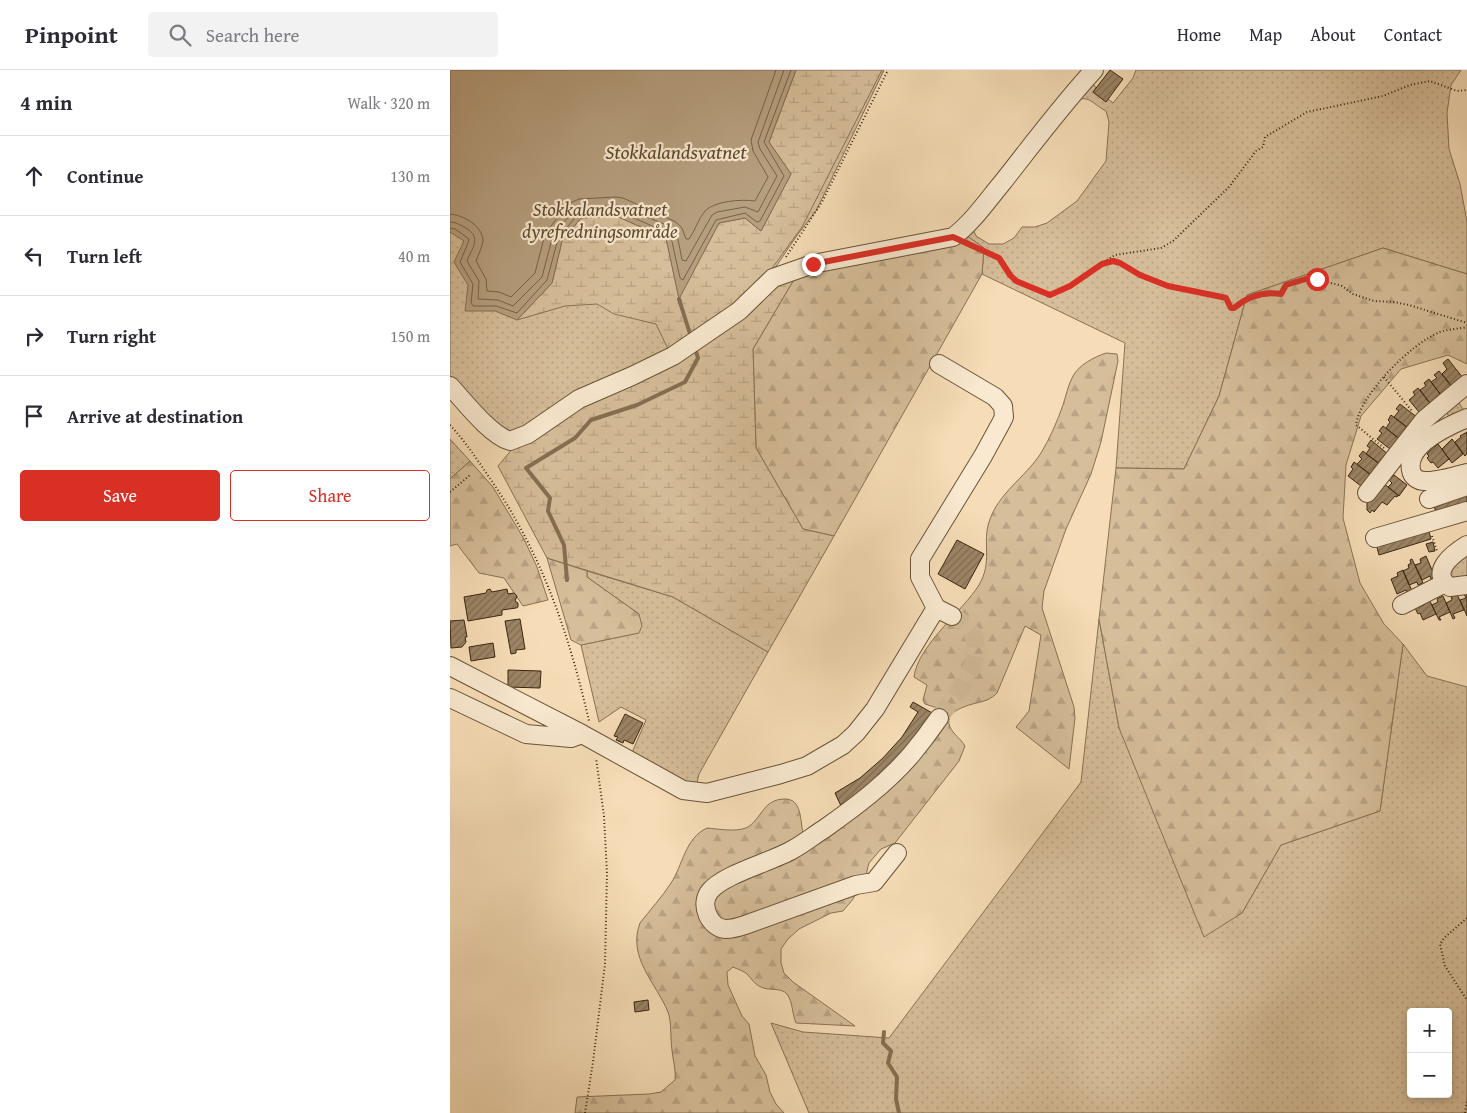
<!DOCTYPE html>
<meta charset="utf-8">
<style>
:root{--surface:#fff;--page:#f2f2f3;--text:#2b2b33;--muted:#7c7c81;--line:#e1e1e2;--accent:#d93025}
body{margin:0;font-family:"Gentium Book Plus",serif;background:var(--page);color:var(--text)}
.controls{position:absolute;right:15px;bottom:15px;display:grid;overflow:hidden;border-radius:5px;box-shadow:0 2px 8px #0003}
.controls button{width:45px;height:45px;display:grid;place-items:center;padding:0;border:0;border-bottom:1px solid var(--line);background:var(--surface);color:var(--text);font:25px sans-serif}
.stop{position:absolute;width:15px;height:15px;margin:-11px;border:4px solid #d93025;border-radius:50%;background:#fff}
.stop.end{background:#d93025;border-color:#fff;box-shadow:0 1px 5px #0008}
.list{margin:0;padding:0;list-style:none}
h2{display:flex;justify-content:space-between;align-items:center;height:65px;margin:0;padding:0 20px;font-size:21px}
h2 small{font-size:16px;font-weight:400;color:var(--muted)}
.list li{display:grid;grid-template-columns:32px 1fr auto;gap:15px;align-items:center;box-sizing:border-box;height:80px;padding:0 20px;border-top:1px solid var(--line)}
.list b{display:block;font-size:19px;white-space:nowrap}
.list em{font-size:16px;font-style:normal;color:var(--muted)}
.actions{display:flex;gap:10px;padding:15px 20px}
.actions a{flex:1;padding:11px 0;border:1px solid var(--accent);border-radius:5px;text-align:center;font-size:18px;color:var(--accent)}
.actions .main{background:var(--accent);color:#fff}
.icon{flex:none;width:28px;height:28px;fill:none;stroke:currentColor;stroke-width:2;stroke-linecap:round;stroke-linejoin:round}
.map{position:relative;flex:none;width:1017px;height:1043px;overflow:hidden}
header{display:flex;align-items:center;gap:30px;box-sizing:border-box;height:70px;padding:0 25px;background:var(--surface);border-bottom:1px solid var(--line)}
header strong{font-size:24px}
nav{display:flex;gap:28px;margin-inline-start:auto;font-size:18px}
.search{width:350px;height:45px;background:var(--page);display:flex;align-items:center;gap:12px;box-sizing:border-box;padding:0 18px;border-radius:5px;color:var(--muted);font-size:19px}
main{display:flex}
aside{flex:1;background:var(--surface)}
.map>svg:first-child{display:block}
.grass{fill:url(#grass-dots);stroke:#887254;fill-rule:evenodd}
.forest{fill:url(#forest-firs);stroke:#887254}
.wetland{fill:url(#wetland-marsh);stroke:#887254}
.water{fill:#b69f7e;stroke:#846f51}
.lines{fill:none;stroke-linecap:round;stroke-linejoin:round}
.shore{stroke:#786246;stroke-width:1}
.stream{stroke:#846f51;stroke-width:4}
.building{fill:url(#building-hatch);stroke:#3a260e}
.minor-tunnel{stroke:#d0b895;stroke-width:18;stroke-dasharray:18 9;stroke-linecap:butt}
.minor-casing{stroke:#695438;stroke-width:20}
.path{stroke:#3a260e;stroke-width:2;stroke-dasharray:1 2.5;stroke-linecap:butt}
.minor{stroke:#f9e9d0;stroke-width:18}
.route{stroke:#d93025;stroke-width:6}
.labels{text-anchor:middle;stroke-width:4.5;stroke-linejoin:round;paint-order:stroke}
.park-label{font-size:19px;font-style:italic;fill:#614c31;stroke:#f9e9d0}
.water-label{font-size:20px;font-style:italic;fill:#5f4a30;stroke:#f9e9d0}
</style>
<header>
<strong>Pinpoint</strong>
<div class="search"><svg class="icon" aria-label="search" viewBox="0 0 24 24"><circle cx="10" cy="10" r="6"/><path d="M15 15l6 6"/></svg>Search here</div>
<nav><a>Home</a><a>Map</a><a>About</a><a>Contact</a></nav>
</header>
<main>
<aside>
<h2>4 min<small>Walk · 320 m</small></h2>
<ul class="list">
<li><svg class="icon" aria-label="ahead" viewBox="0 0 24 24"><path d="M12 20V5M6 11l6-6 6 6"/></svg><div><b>Continue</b></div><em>130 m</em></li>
<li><svg class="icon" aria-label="left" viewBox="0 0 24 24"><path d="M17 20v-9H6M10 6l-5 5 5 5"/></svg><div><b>Turn left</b></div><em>40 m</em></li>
<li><svg class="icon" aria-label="right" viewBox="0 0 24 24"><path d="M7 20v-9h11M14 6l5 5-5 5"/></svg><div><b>Turn right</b></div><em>150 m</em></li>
<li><svg class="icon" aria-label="arrive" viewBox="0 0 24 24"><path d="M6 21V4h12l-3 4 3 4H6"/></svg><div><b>Arrive at destination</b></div></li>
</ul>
<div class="actions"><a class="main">Save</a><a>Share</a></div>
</aside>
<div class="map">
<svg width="1017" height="1043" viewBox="0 0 1017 1043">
<defs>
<pattern id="grass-dots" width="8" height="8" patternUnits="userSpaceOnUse" patternTransform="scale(1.25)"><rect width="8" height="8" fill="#d6be9a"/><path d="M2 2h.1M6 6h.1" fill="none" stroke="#b8a384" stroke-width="1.8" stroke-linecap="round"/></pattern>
<pattern id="forest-firs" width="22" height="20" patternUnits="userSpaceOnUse" patternTransform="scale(1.25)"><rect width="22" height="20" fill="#d6be9a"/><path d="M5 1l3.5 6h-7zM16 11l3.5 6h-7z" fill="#b8a384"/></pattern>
<pattern id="wetland-marsh" width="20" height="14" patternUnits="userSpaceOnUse" patternTransform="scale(1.25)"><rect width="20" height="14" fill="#d6be9a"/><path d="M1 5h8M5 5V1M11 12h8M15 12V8" fill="none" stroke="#b8a384"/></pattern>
<pattern id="building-hatch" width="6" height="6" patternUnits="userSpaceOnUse" patternTransform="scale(1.25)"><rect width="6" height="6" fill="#9c8566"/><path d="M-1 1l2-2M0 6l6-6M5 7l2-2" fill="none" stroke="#806d52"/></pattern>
</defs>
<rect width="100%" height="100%" fill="#f6ddb7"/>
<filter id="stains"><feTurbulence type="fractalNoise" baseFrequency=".004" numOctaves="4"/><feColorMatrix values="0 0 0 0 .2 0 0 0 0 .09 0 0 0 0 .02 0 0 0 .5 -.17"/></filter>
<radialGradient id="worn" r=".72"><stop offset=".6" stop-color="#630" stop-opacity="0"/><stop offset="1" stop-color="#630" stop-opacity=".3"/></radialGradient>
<path class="grass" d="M0,0H434L366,141L348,164L323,201L257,259L60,366L0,309Z
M686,0H1011L1001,15L997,43L999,79L1010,114L1017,152V204L933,178L797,225L769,326L734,399L666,398L675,273L532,204L534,178L513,163L523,159L526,166L539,174H553L564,168L572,157H585L597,153L627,131L656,91L659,52L656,41C639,32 643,26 621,30L636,15H644L646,18L643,22L655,31L658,29L663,33L683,8Z
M1006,327L1016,345L999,347L996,341Z
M0,369L20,391L0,409Z
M1017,485V513L1000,508L1001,491Z
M137,501L223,527L318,582L249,704L246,717L181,685L196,650L171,637L149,652L131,575L188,563L189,544L137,507Z
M649,549L669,658L792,843L831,775L930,741L953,574L977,606L1017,617V1043H359L321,953L353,962L439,968L631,712ZM961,942H998V1024H961Z"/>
<path class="forest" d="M513,163L534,178L532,204L384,466L353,459L306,378L303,279L349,201Z
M933,178L1017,204V294L998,285L951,299L911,346L896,395L893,448L910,513L934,554L953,574L930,741L831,775L792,843L754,867L669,658L649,549L666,398L734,399L769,326L797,225Z
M656,283L667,284L668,291L651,372L641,404L616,459L594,521L592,538L624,637L625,648L619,699L566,657L579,641L591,565L575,556L547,623C544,626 541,628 537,630C526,634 492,638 500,657C503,664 511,669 515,676L509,691L445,773L431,779L419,793L416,805L403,829L393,841L381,843L349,859L338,869L331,879V893L334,903L343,912L405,956L346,953C342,944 343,932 337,924C331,917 318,921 311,917C304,914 302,909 297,904C294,901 287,899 283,897L277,902L278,915L292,946L299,954L305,986L316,1005L320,1022L326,1034L334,1043H125L127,1027L199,1024L211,1022L225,1010C226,999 223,991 222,980C220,968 222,953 218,942C206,913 177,887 190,853C200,840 212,827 221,813C233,795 235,768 257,758C268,759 285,762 296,758C312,750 312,729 335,729C352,729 350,750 353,763H369L494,644L491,639L475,634L473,630L477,615L464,607C468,575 512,542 529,515C543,491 532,474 539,452C548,423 575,408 591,383C600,368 607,352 613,335C616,326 618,315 623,306C629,295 644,287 656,283Z
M20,391L43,417L74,469L87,497L98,530L73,536L54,508L29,503L7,474L0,476V409Z
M97,488L137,501V507L189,544L192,556L189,563L131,575L121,570Z"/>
<path class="wetland" d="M346,0H432L352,157L315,208L288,234L219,281L206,254L164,244L147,234L115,236L67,250L102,213L112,171L131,148L166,146L216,168L229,228L269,153L295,148L311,161L341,104L319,72Z
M349,201L303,279L306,378L353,459L384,466L318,582L223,527L97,488L48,396L63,378L134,334L229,289L283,256L340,206Z"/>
<path class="water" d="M0,0H346L319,72L341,104L311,161L295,148L269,153L229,229L216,168L166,146L131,148L112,171L102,213L67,250L45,241H15L18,215L4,192L14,171L0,162Z"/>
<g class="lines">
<path class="shore" d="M0,144C13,145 33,156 33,171C32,178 28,185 26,191L36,209L37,221L49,222L61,227L85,203L95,164L118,134L129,129L166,127L173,128L226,152L232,158L236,169H239C245,161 248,149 255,141C264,131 292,129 305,131L318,107L303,81L301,70L326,0
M0,152C6,152 10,155 16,158C32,168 22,178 17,191L29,211L28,229L48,230L63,236L92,207L103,165L126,138L168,135L221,157L227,164L232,190L236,191L262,145L267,142L295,137L308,142L327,106L310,79L308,72L334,0
M0,158L5,159L19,169L18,173L10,192L23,214L21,233L23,236H46L67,243L97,210L108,169L127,145L131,143L168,141L218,163L221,167L230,208L233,210L266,150L295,143L307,152L310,151L334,106L314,72L341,0"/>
<path class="stream" d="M229,229L241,267
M117,510L114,475L98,441L100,428L76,398L125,368L141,350L187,335L235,312L248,288L245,278
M434,962L433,973L441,981L438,993L447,1007L446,1029L449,1043"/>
</g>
<path class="building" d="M660,0L673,9L656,32L643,22Z
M998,289L1013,308L1002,316L992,304L997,299L993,293Z
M989,301L1005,321L991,325L981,312L987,308L984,305Z
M979,309L994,329L987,328L980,333L970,320L976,316L974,313Z
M968,318L982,336L978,339L976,336L969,342L959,330L965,325L963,322Z
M950,334L968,348L965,352L962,350L957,357L944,347L949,341L946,339Z
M941,345L959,359L956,363L954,361L948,368L936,358L940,352L938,350Z
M933,356L951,370L948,373L945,372L940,379L927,369L932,363L929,361Z
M1017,362V384L1015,386L1005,372L1011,367L1010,366Z
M1002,369L1013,384L1002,393L992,379Z
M921,370L939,385L936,388L934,387L929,393L916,384L920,378L917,376Z
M988,374L999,389L988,398L983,392L981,393L977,388L979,386L977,384Z
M913,381L933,397L930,401L925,397L920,404L907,394L912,389L909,386Z
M904,392L922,406L919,410L917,408L911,416L898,406L903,399L901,397Z
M944,405L957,415L949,426L938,417L942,413L939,410Z
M933,413L948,425L947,427L945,426L937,435L932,432L924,442L922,440L920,443L917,440V433Z
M1017,423V435L987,444L983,434Z
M978,458L981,469L929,485L926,474Z
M507,470L534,484L515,519L488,504Z
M983,472L985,481L979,482L976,474Z
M976,486L985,507L981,509L980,506L972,510L965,495L971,493L970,489Z
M962,489L973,513L968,515L967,512L959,515L953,501L959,498L958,495L961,493L960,490Z
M953,500L962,521L957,523L956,520L947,524L941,509L948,506L947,503Z
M40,519L42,522L57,519L58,524L64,523L67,526L65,531L68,533V537L66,538L52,540V545L18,551L14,527L36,523L37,520Z
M1017,523V546L1010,530L1016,528L1014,524Z
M1007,524L1014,540L1003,544L1005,548L1003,549L996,533L1002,530L1001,526Z
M993,526L1000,542L989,547L991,550H989L982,535L988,532L987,529Z
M979,529L986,544L973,550L970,543L968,544L965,538L974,535L973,531Z
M70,549L75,579L66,580V583L61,584L55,551Z
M14,550L17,567H15L16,572L12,577L1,578L0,551Z
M43,573L45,587L21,591L19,577Z
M58,600L91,601L90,618L58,617Z
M463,632L484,644L435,706L391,736L385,723L410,708L433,688L452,667L468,642L460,637Z
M175,644L193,653L183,674L174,670L173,673L166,670L168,667L164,666Z
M198,930L199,940L185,942L184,932Z"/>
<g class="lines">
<path class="minor-tunnel" d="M489,648C510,618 553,572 502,546"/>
<g class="minor-casing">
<path id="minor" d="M0,316C15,332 40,365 60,371L78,364L129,329L182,306L223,286L289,241L323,208L363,194L503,167C522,153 537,131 552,113C582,75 611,36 644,0
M1017,348C998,356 956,375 961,400C962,407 968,411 975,411C986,412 1006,406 1017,403
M917,423L974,350L1017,314
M979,429L1017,416
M925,468L1017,441
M1017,475C1004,483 978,502 1000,517L1017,515
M952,535L995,513
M486,538L470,507V489L533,386L551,353L554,347L553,336L545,327L489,294
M0,596L132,664L233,720L257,723L331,704L357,696L393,675L406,663L425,639L486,538L502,546
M0,628L76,664L121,668L132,664
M447,783L424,812L406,815L295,855C289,857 282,859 276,859C259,858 249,834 260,821C274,804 321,792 342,780C353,774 363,766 374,759C405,737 436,714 461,685C471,673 480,661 489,648"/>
</g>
<path class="path" d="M517,174L549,188L560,205L566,211L600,225L620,216L651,194L663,191L718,216L772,227L776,229L781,237L784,238C798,226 813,221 831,224L836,215L859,208L867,209L892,216L903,224L924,231L944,232L959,235L1017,253
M336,187L372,132L438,0
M654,192L665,185L711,178L723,171L779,117L806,81L813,77L815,67L857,42L933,26L960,15L980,11L1007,21L1017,20
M934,307L962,341
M0,355C16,372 28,391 41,410C92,484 119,564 139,651
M934,378L906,355C910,324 962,273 990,262C999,259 1008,259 1017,257
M0,422L20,405
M982,466L987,481
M1017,848L994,868L990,874L995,896L1017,930
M135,1043L143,992L155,894L157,804L154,746L146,688
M1015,1043L1017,1029"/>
<use href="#minor" class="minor"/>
</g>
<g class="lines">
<path class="route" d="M363,194L503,167L549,188L560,205L566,211L600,225L620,216L652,194L663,191L670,193L690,205L718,216L772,227L776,228L781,238H784C798,226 813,221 831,224L836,215L859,208L867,209"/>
</g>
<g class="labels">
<g class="park-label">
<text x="150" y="146">Stokkalandsvatnet<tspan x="150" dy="22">dyrefredningsområde</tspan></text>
</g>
<g class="water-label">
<text x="226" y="89">Stokkalandsvatnet</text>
</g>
</g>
<rect width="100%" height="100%" filter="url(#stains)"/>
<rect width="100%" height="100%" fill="url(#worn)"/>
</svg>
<div class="controls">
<button>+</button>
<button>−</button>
</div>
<div class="stop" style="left:867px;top:209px"></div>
<div class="stop end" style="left:363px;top:194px"></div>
</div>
</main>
